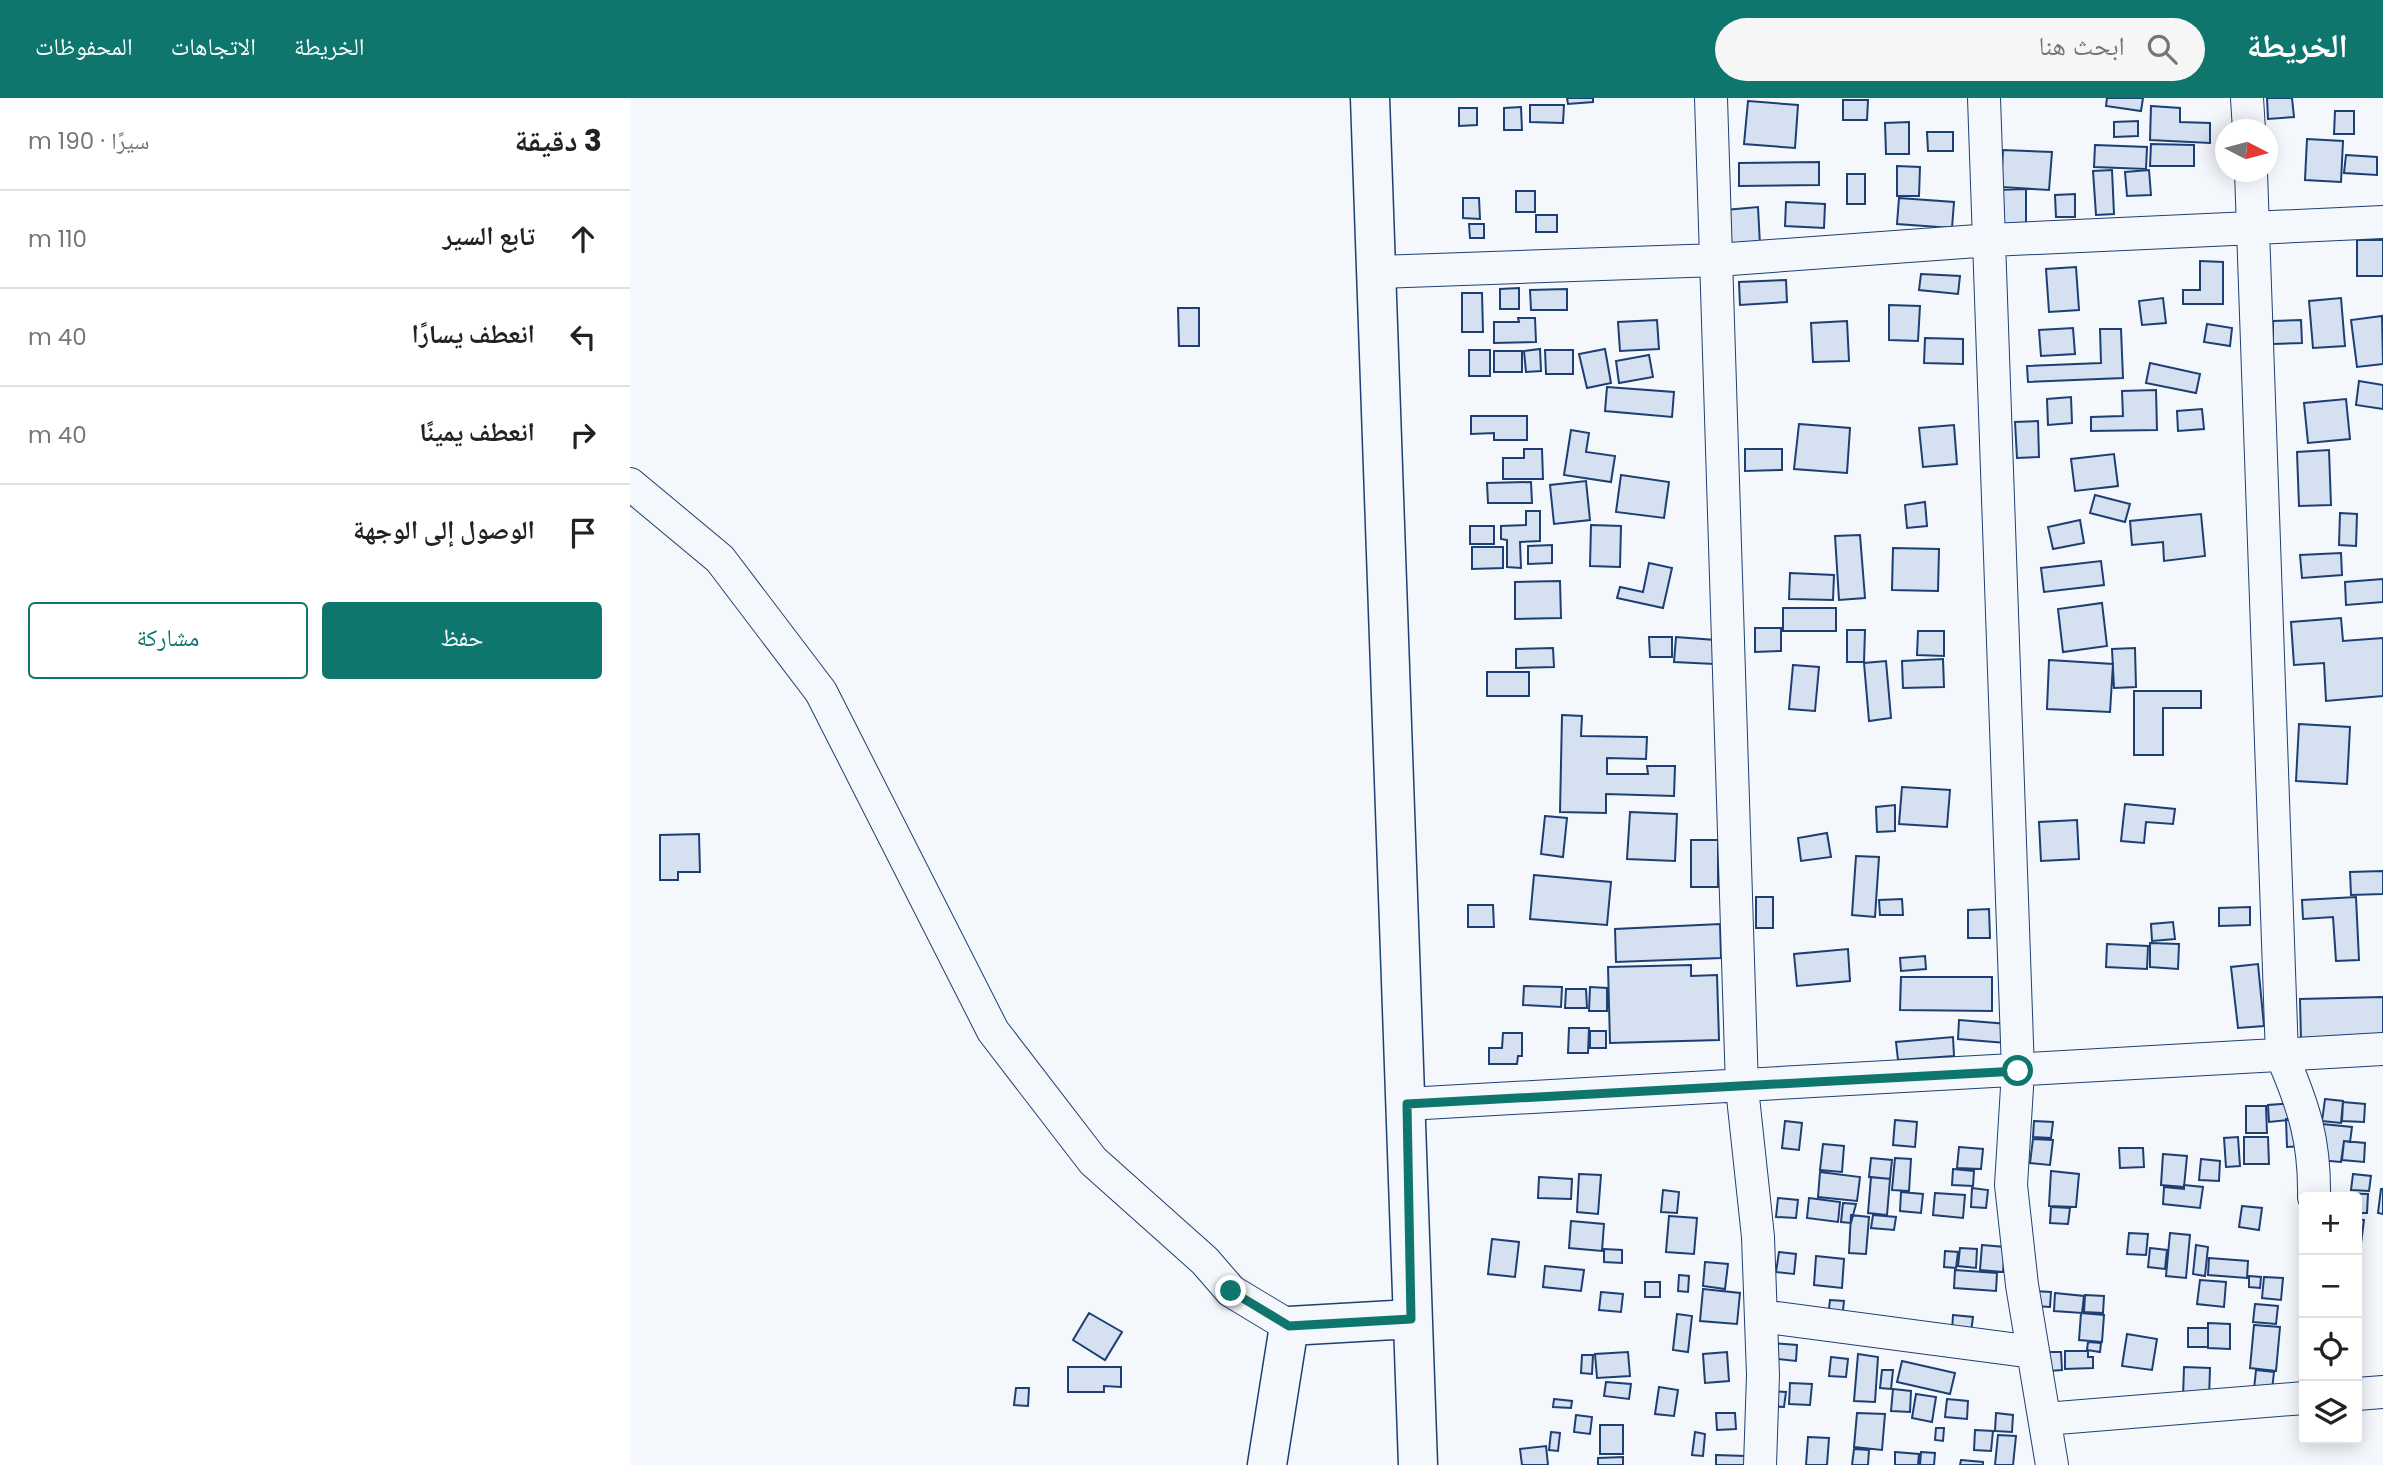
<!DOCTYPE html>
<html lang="ar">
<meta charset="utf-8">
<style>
:root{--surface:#fff;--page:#f6f6f6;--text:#222;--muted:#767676;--line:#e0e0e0;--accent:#0f766e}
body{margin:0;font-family:Poppins,"Noto Naskh Arabic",sans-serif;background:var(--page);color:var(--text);direction:rtl}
.controls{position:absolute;right:21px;bottom:21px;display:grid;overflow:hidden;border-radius:7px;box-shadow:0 4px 18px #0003}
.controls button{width:63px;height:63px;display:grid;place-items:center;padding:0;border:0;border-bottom:2px solid var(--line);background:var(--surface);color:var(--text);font:35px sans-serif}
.compass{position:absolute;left:1585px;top:21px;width:63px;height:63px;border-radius:50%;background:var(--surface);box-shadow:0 4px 18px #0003;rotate:96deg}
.stop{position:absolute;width:21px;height:21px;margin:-16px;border:5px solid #0f766e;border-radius:50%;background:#fff}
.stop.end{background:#0f766e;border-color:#fff;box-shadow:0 2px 7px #0008}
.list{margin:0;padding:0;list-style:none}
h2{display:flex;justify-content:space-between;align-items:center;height:91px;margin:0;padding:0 28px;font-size:30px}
h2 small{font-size:23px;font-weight:400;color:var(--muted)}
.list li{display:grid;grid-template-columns:46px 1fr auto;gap:21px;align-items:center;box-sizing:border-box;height:98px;padding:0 28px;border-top:2px solid var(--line)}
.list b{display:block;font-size:26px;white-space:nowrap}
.list em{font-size:23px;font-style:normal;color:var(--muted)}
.actions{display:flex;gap:14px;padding:21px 28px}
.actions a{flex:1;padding:16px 0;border:2px solid var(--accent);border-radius:7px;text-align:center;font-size:24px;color:var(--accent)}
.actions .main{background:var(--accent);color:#fff}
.icon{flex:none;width:38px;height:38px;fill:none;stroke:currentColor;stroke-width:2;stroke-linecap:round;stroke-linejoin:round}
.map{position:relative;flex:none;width:1753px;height:1367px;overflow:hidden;direction:ltr}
header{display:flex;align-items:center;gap:42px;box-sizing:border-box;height:98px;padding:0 35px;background:var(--accent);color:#fff}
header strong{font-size:33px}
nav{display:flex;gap:38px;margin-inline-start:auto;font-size:24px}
.search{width:490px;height:63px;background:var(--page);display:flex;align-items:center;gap:18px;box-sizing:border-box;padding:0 24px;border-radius:38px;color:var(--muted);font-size:26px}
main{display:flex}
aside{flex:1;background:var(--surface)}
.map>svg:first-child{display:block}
.building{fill:#d5e0f0;stroke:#1d3f73;stroke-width:2}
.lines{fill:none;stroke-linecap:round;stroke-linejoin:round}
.street-casing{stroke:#1d3f73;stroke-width:34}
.secondary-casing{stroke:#1d3f73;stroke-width:41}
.street{stroke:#f4f7fb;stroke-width:32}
.secondary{stroke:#f4f7fb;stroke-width:38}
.route{stroke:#0f766e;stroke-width:9}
</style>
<header>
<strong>الخريطة</strong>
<div class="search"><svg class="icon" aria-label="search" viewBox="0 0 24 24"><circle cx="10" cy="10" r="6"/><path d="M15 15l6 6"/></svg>ابحث هنا</div>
<nav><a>الخريطة</a><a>الاتجاهات</a><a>المحفوظات</a></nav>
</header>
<main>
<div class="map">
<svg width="1753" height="1367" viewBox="0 0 1753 1367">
<rect width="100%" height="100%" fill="#f4f7fb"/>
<path class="building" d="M937,0H963V4L938,6Z
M1477,0H1513L1511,13L1476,8Z
M1637,0H1662L1664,19L1638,21Z
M1213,2H1238L1237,22H1213Z
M1118,3L1168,7L1165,50L1114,46Z
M900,7H934L933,25L900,24Z
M1521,8L1550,10V24L1580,25V45L1520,42Z
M891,9L892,32H874V10Z
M829,10H847V27L829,28Z
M1705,13H1724V36H1704Z
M1508,23V38L1484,39V24Z
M1279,24V56H1256L1255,25Z
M1297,34H1323V53H1298Z
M1677,41L1713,43L1711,84L1675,82Z
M1521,46L1564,47V68H1520Z
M1465,47L1517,49L1516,71L1464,69Z
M1373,52L1422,54L1419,92L1371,89Z
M1716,57L1747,59V77L1714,75Z
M1189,64V87L1109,88V65Z
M1267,68L1290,69L1289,98H1267Z
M1482,72L1484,116L1466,117L1463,73Z
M1519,72L1521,97L1497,98L1495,74Z
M1217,76H1235V106H1217Z
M1396,91V134L1367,135V92Z
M886,93H905V114H886Z
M1445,96V119H1426L1425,97Z
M833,100H849L850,121L833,120Z
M1269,100L1324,104L1322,130L1267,126Z
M1156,104L1195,106L1194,130L1155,128Z
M1128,109L1130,147L1097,149L1095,112Z
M906,117H927V134H906Z
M839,126H854V140H840Z
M1727,142H1753V178H1727Z
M1570,163L1593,164V206H1553V192H1570Z
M1446,169L1449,212L1419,214L1416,171Z
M1291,176L1330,178L1328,196L1289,192Z
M1156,182L1157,204L1110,207L1109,184Z
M889,190V211H870V191Z
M937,191V212H901L900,192Z
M832,195H852L853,234H832Z
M1533,200L1536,225L1512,227L1509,203Z
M1711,200L1715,248L1683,250L1679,203Z
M1259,207L1290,208L1288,243L1259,242Z
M548,210H569V248H549Z
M1752,218L1753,266L1727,269L1721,222Z
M888,220H905L906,244L864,245V224H889Z
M1027,222L1029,251L990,253L988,224Z
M1671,222L1672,245L1643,246V223Z
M1217,223L1219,263L1183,264L1181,225Z
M1577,226L1602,230L1600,248L1574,244Z
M1443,230L1445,256L1411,258L1409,232Z
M1470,231H1491L1493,280L1398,284L1397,268L1471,265Z
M1295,240L1333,241V266L1294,265Z
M910,251L911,273L896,274L894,253Z
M975,251L981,285L957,290L949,256Z
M839,252H860V278H839Z
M915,252H943V276H916Z
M864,253H892V274H864Z
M1019,257L1023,279L989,285L986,263Z
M1520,265L1570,276L1566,295L1516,285Z
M1729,283L1753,287V311L1726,307Z
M977,289L1044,294L1042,319L975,313Z
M1526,292L1527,332L1461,333V319L1493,318L1492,293Z
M1441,299L1442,325L1418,327L1417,301Z
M1716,301L1720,341L1678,345L1674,305Z
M1572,311L1574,331L1548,333L1547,313Z
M841,318H897V342H864V335L841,336Z
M1408,323L1409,359L1387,360L1385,324Z
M1169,326L1220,330L1217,375L1164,371Z
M1324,327L1327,366L1293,369L1289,330Z
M941,332L959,335L956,354L985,358L981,384L934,377Z
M894,351H912L913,381H873V360H894Z
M1115,351H1152V372L1115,373Z
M1699,352L1701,407L1669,408L1667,354Z
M1484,356L1488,388L1445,393L1441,361Z
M991,377L1039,384L1034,420L986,414Z
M956,383L960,422L924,426L920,387Z
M901,384L902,405H858L857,385Z
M1465,397L1500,406L1495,424L1460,415Z
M1295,404L1297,428L1277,430L1275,407Z
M896,413H910V443L890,444L891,470L877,469V442L871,441V428L896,427Z
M1710,415L1727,416L1726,448L1709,447Z
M1571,416L1575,458L1534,463L1533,444L1502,447L1500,423Z
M1450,422L1454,445L1423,451L1418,429Z
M961,427L991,428L990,469L960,468Z
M840,428H864V446H840Z
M1230,437L1235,500L1209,502L1205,438Z
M922,447V465L898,466V448Z
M842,449H873V470L842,471Z
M1263,450L1309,451L1308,493L1262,492Z
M1711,455L1712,477L1672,480L1670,457Z
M1471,463L1474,487L1414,494L1411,470Z
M1019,465L1042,470L1033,510L987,500L990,489L1013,494Z
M1160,475L1204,477L1203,502L1159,501Z
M1753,481V504L1716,507L1715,484Z
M930,483L931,520L885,521V484Z
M1472,505L1477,548L1433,554L1428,511Z
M1153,510H1206V533H1153Z
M1711,520L1713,543L1753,540V598L1696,603L1694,565L1664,567L1661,524Z
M1125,530H1151V553L1125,554Z
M1217,532H1235L1234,564H1217Z
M1288,533H1314V558L1287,557Z
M1019,539H1042V559H1020Z
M1046,539L1085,542L1084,566L1044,564Z
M923,550L924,569L886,570V551Z
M1505,550L1506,589L1484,590L1482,551Z
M1313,561L1314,589L1273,590L1272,563Z
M1419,562L1483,566L1480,614L1417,611Z
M1256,563L1261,620L1239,623L1234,565Z
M1163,567L1189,569L1185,613L1159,611Z
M857,574H899V598H857Z
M1504,593H1571V610H1533V657H1504Z
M932,617L952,618L951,638L1017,639L1016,661L977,660V676H1018L1017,668H1045L1044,698L976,696V715L930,714Z
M1669,626L1720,629L1717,686L1666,683Z
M1272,689L1320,692L1317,729L1269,726Z
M1495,706L1545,711L1543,726L1516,724L1514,745L1491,743Z
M1265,707V733L1247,734L1246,709Z
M1000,714L1047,716L1045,763L997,761Z
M915,718L937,720L933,759L911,756Z
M1447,722L1449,761L1411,763L1409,724Z
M1197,735L1201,759L1171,763L1168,740Z
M69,736L70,774H48V782H30V737Z
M1061,742H1088V789H1061Z
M1226,758L1249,759L1245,819L1222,817Z
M1753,773V796L1721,797L1720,774Z
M904,777L981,784L977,827L900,821Z
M1126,799H1143V830H1126Z
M1726,799L1729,862L1706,863L1703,819L1673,821L1672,802Z
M1272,801L1273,817H1250L1249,802Z
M838,807H863L864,829H838Z
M1620,809V827L1589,828V810Z
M1359,811L1360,840H1338V812Z
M1543,824L1545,841L1522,843L1521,826Z
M1090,826L1091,860L986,864L985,831Z
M1520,845L1549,846L1548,871L1520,869Z
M1477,846L1518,848L1517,871L1476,869Z
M1218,851L1220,883L1167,888L1164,856Z
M1295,858L1296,871L1271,873L1270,860Z
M1628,866L1634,928L1608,930L1601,869Z
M1061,867V878L1087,877L1089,942L980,945L978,869Z
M1271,879H1362V913L1270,912Z
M894,888L932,889L931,909L893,907Z
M960,889L977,890V913H959Z
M936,891H956L957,910H935Z
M1753,899V940L1671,942L1670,901Z
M1329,922L1378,926L1376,945L1328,941Z
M939,930H959L958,955H938Z
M960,933H976V950H960Z
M873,935H892V958H888L887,966H859V950H872Z
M1323,939L1324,958L1268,962L1266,944Z
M1695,1001L1713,1003L1711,1025L1692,1023Z
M1713,1004L1735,1006L1734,1024L1712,1023Z
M1666,1005L1667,1021L1639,1024L1638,1007Z
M1616,1008H1636L1637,1035H1616Z
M1673,1020L1674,1048L1657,1049L1656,1021Z
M1265,1022L1287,1024L1285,1049L1263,1047Z
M1155,1023L1172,1025L1169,1052L1152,1050Z
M1404,1023L1423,1024L1421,1040L1403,1039Z
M1692,1026L1722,1029L1720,1044L1714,1043L1711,1064L1688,1062Z
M1608,1039L1610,1068L1596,1069L1594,1040Z
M1614,1039H1638L1639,1066H1614Z
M1403,1041L1423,1042L1420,1067L1400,1065Z
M1714,1043L1735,1045L1734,1064L1712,1062Z
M1193,1046L1214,1048L1212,1074L1190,1072Z
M1329,1049L1353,1051L1351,1071L1327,1070Z
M1489,1050H1513L1514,1069L1490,1070Z
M1533,1056L1557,1058L1554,1089L1531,1087Z
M1241,1060L1262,1062L1260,1081L1239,1079Z
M1265,1060L1281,1061L1279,1093L1262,1092Z
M1571,1061L1590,1063L1589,1083L1569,1082Z
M1323,1071L1344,1073L1343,1088L1322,1087Z
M1421,1073L1449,1076L1446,1109L1419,1108Z
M1190,1074L1230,1079L1227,1103L1188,1099Z
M949,1076L971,1077L968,1116L947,1114Z
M1723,1076L1741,1078L1739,1093L1721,1092Z
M909,1079L942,1081L941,1101L908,1100Z
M1241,1079L1260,1081L1257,1117L1238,1115Z
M1554,1087L1573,1089L1570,1110L1533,1106L1534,1089L1554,1091Z
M1342,1090L1358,1092L1356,1110L1341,1109Z
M1751,1091H1753V1116L1748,1115Z
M1033,1092L1049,1094L1047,1115L1031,1114Z
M1271,1094L1293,1096L1291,1115L1270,1113Z
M1305,1095L1335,1097L1333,1120L1303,1117Z
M1707,1095L1738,1096L1737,1115H1727V1099H1707Z
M1148,1100L1168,1102L1166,1120L1146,1119Z
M1179,1100L1210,1104L1208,1124L1177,1120Z
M1213,1105L1226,1106L1221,1125L1211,1124Z
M1612,1108L1632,1110L1629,1132L1609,1129Z
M1421,1109L1440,1110L1438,1126L1420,1125Z
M1221,1117L1239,1119L1236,1156L1219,1155Z
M1243,1117L1266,1119L1264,1132L1241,1130Z
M1039,1118L1067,1120L1064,1156L1036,1154Z
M1727,1121L1734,1122L1730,1153H1727Z
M941,1123L974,1126L972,1153L939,1150Z
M1499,1135L1518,1136L1516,1157L1497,1156Z
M1540,1135L1560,1137L1556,1180L1536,1178Z
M862,1141L889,1144L885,1179L858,1176Z
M1352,1147L1375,1149L1373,1174L1350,1172Z
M1566,1147L1578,1149L1575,1178L1563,1176Z
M1330,1150L1347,1151L1346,1170L1328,1168Z
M1520,1150L1537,1152L1535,1171L1518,1169Z
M974,1151L992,1152V1165L974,1164Z
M1315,1153L1328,1154L1326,1170L1314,1169Z
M1149,1154L1166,1156L1164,1176L1146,1174Z
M1186,1158L1214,1161L1212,1190L1184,1187Z
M1579,1160L1618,1163L1617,1180L1578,1177Z
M1075,1164L1098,1166L1095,1191L1073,1188Z
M915,1168L954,1172L951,1193L913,1189Z
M1325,1172L1367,1175L1366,1193L1324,1190Z
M1049,1177L1059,1178L1058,1194L1048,1193Z
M1619,1178L1631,1179L1630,1190L1619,1189Z
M1634,1179L1653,1180L1651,1202L1632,1200Z
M1570,1182L1596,1184L1594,1209L1567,1206Z
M1015,1184H1030V1199H1015Z
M1073,1191L1110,1195L1107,1226L1070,1223Z
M1404,1193L1421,1194L1420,1209L1403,1208Z
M971,1194L993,1196L991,1214L969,1212Z
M1425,1195L1454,1198L1452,1215L1424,1213Z
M1455,1197L1474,1198L1473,1215L1454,1214Z
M1200,1202L1214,1203L1212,1221L1198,1219Z
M1625,1206L1648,1208L1646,1226L1623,1224Z
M459,1215L492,1234L475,1262L443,1242Z
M1451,1215L1474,1217L1472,1244L1449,1242Z
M1047,1216L1062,1218L1058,1254L1043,1252Z
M1323,1217L1343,1219L1341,1234L1322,1233Z
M1578,1225L1600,1226V1251L1578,1250Z
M1624,1227L1650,1229L1646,1273L1620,1270Z
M1558,1230H1578V1249H1558Z
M1497,1236L1527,1241L1522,1272L1492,1268Z
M1458,1244L1471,1245L1470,1254L1457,1252Z
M1140,1245L1167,1247L1166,1263L1139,1260Z
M1435,1253H1458V1259H1463V1270L1435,1271Z
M998,1254L1000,1278L967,1280L965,1256Z
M1097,1254L1099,1283L1075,1285L1073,1256Z
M1419,1254H1431L1432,1272L1419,1273Z
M1228,1256L1248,1259L1245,1304L1224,1303Z
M952,1257H963L962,1276L951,1275Z
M1201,1259L1218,1261L1216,1279L1199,1278Z
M1272,1263L1325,1275L1320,1296L1267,1284Z
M438,1269H491V1289L474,1288V1294H438Z
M1554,1269L1580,1270L1579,1301L1553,1300Z
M1252,1272H1263L1261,1291L1250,1290Z
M1626,1272L1644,1274L1642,1292L1624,1291Z
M976,1284L1001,1286L999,1301L974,1298Z
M1160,1285L1182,1286L1180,1307L1159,1306Z
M1029,1289L1048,1292L1044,1318L1025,1316Z
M386,1290H399L398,1308L384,1307Z
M1263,1291L1281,1293L1280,1314L1261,1313Z
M1140,1293L1156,1294L1154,1309L1138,1308Z
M1286,1296L1306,1299L1302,1324L1282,1320Z
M924,1301L942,1303L941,1310L923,1309Z
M1317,1301L1338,1303L1337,1321L1315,1319Z
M1086,1315H1105L1106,1331L1087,1332Z
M1227,1315L1255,1316L1252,1352L1224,1349Z
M1366,1315L1383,1317L1382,1334L1365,1333Z
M946,1317L962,1319L960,1336L944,1334Z
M970,1327H993V1356H970Z
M1306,1330H1314L1313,1343L1305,1342Z
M1345,1332L1363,1333L1361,1353L1344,1352Z
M921,1334L930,1335L928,1353L919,1352Z
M1065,1334L1075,1336L1073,1358L1062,1357Z
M1368,1337L1386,1338L1383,1367H1365Z
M1178,1339L1199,1340L1197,1367H1176Z
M916,1348L918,1367H892L890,1351Z
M1224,1351L1239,1352L1238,1367H1222Z
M1265,1354L1289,1356L1288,1367H1265Z
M1291,1354L1305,1355L1304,1367H1290Z
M1086,1357L1115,1358V1367H1086Z
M993,1359V1367H968V1360Z
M1331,1362L1353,1364V1367H1330Z"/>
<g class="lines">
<g class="street-casing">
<path id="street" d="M1081,0L1112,990L1128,1139L1133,1277L1130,1367
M1354,0L1388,973L1381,1087L1392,1187L1422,1367
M1617,0L1619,32
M1621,74L1652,958C1674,1009 1685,1043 1684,1099
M749,174L1087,162L1361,142L1753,124
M0,386L90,461L191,594L363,933L463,1063L575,1163L601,1193L659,1228
M777,1006L1753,951
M1131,1218L1403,1254
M1727,1296L1753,1294
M1415,1321L1674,1300"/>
</g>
<g class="secondary-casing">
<path id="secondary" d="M740,0L788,1367
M637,1367L659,1228L781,1221"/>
</g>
<use href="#street" class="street"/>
<use href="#secondary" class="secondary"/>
</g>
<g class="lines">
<path class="route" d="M601,1193L659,1228L781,1221L777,1006L1388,973"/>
</g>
</svg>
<div class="controls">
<button>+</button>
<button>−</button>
<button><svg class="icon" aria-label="locate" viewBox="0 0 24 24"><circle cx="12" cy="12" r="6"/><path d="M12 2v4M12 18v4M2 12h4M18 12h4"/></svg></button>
<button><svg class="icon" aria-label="layers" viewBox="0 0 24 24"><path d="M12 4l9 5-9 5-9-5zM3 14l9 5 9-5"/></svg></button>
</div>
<svg class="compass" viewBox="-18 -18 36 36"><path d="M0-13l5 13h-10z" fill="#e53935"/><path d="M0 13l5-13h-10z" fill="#767676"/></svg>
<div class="stop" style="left:1388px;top:973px"></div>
<div class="stop end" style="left:601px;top:1193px"></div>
</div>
<aside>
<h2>3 دقيقة<small>سيرًا · 190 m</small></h2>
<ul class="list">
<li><svg class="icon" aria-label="ahead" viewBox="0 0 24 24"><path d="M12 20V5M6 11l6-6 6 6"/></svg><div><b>تابع السير</b></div><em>110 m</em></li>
<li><svg class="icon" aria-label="left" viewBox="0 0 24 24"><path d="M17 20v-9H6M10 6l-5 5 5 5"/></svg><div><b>انعطف يسارًا</b></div><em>40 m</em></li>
<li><svg class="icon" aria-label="right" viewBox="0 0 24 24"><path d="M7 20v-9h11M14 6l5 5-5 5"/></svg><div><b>انعطف يمينًا</b></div><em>40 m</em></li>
<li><svg class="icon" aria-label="arrive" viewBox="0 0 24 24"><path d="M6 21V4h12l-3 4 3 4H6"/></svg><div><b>الوصول إلى الوجهة</b></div></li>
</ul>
<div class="actions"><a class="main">حفظ</a><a>مشاركة</a></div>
</aside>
</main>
